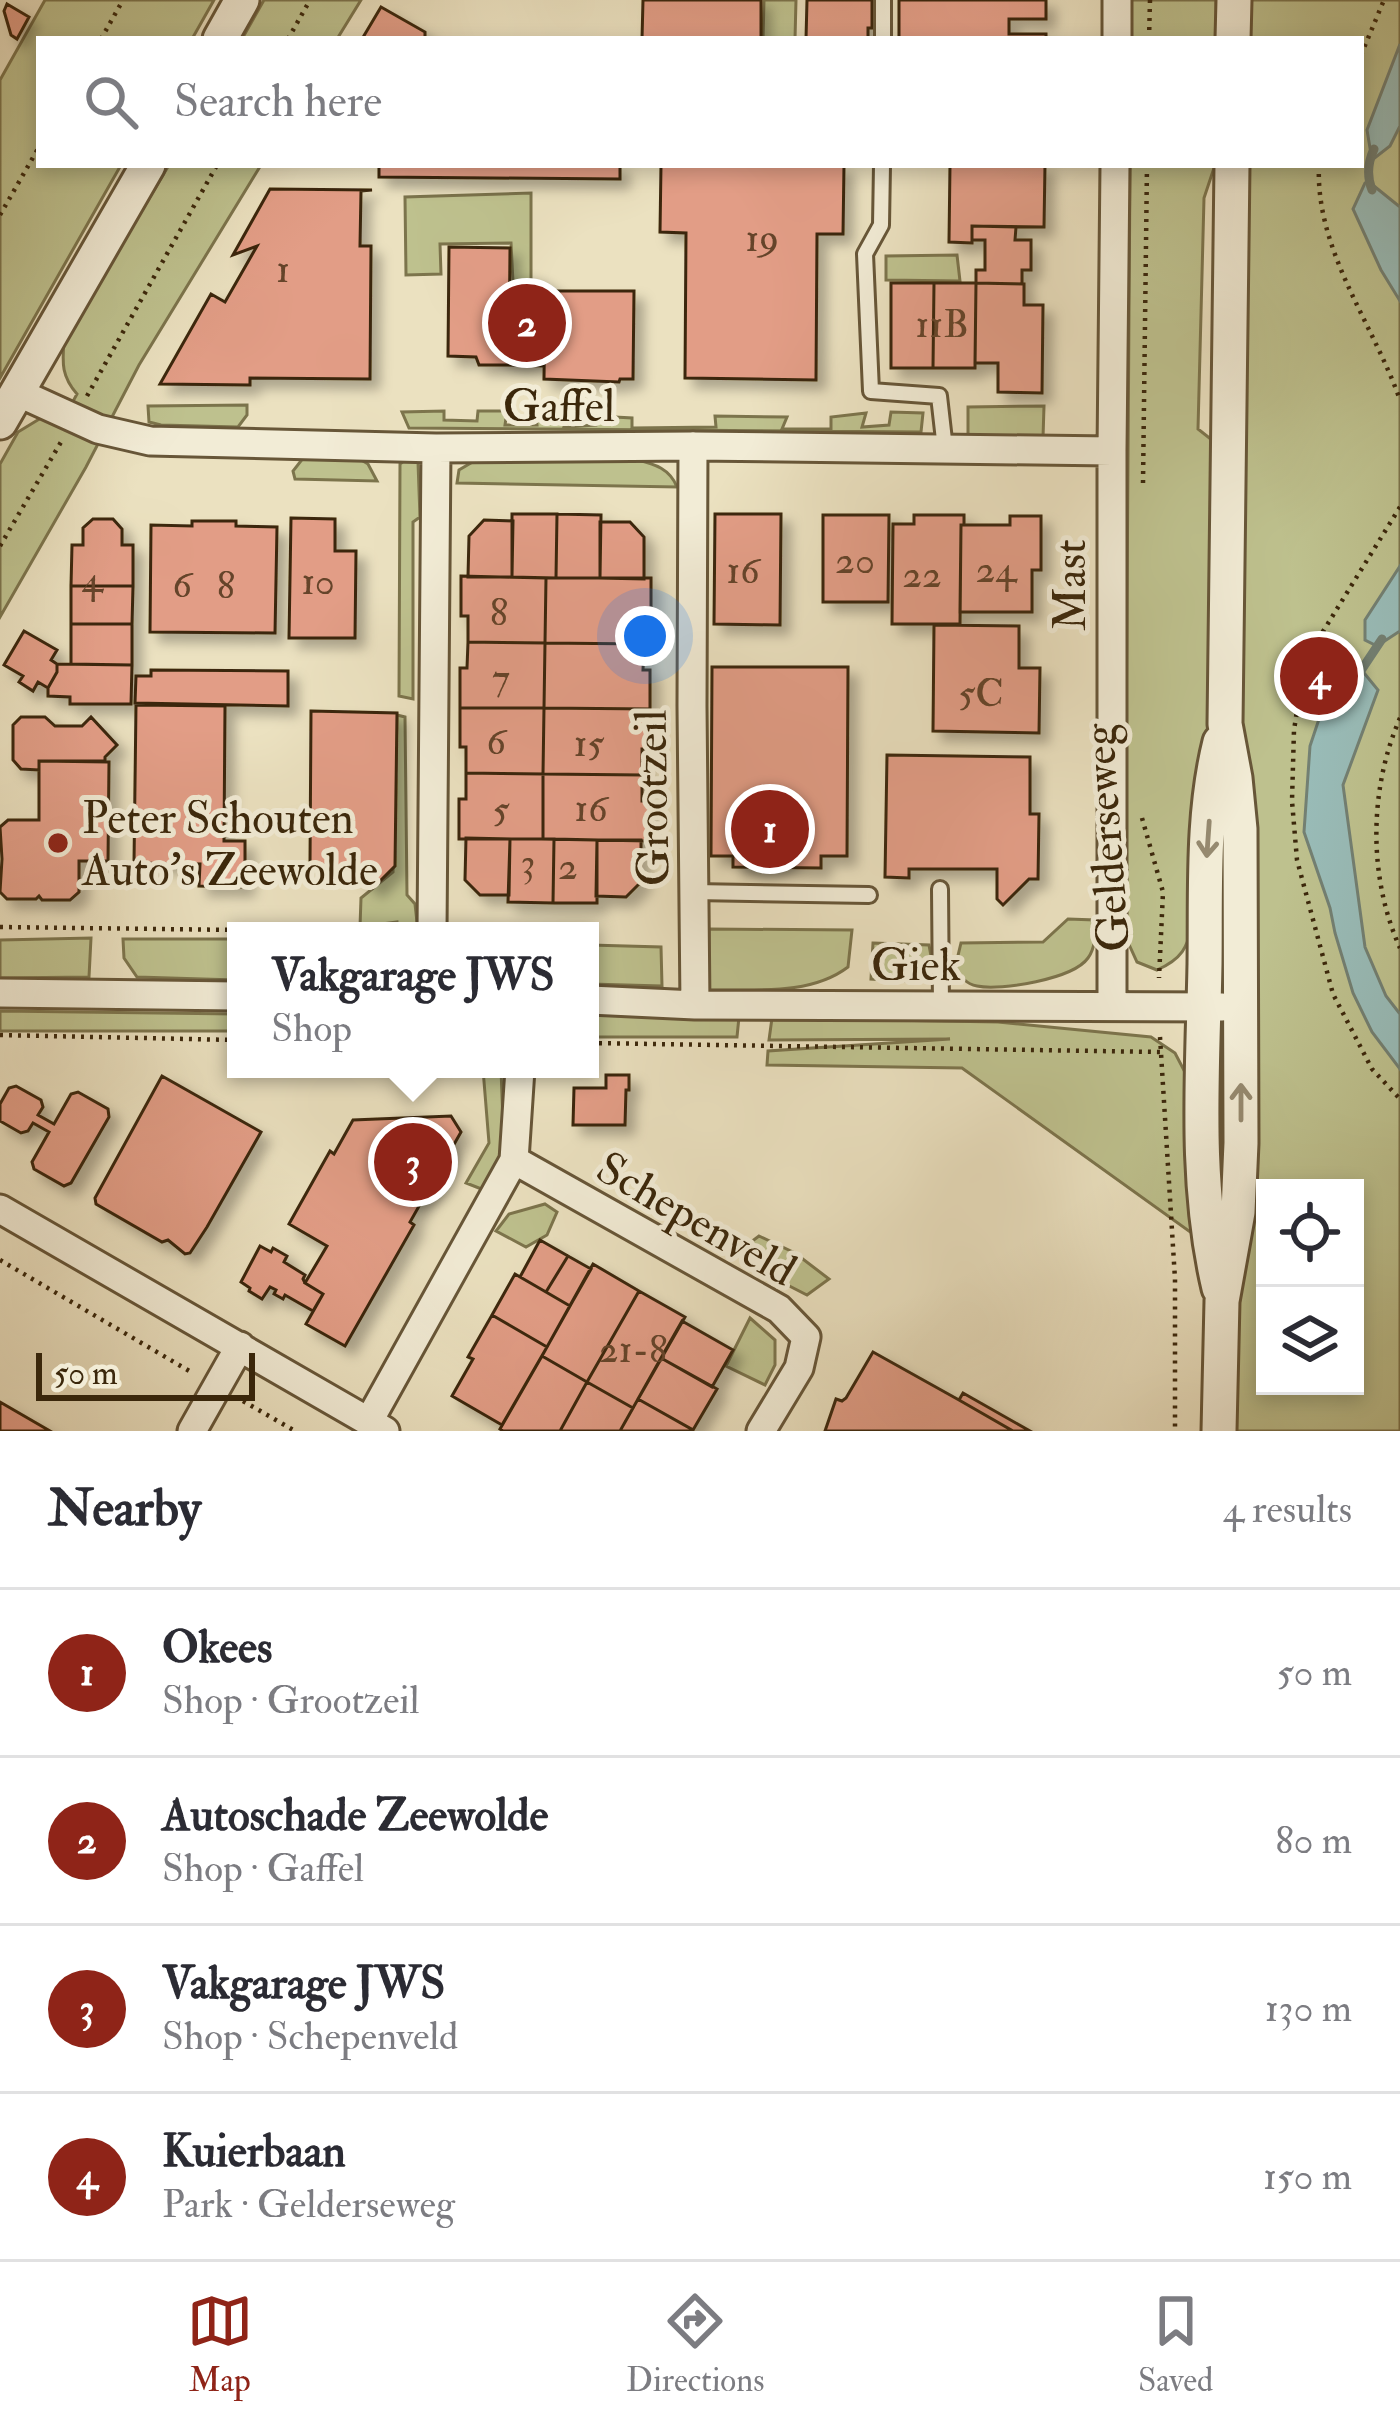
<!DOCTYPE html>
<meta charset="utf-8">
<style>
:root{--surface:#fff;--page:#f7f7f7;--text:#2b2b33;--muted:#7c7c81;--line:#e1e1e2;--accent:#8f2418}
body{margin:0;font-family:"IM FELL Double Pica",serif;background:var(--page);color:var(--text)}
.controls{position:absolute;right:36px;bottom:36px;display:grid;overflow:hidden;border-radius:0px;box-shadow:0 6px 18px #0003}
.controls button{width:108px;height:108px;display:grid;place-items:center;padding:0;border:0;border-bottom:3px solid var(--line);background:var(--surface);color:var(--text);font:60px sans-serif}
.scale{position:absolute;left:36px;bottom:30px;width:219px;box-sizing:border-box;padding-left:12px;border:6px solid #3b270b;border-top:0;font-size:33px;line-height:42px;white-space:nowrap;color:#3b270b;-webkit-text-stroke:9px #f2ecd6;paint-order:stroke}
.you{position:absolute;left:645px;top:636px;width:42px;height:42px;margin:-30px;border:9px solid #fff;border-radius:50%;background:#1a73e8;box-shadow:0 0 0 18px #1a73e833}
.badge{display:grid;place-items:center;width:78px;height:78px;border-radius:50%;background:var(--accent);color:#fff;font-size:39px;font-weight:700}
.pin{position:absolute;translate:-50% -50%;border:6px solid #fff;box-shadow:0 3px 12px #0006}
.popup{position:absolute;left:227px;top:922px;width:372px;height:156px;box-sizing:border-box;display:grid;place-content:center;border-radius:0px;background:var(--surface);filter:drop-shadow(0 3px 9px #0005);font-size:39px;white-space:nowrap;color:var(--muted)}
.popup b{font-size:45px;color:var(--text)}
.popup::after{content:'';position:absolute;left:50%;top:100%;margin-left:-24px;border:24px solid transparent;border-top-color:var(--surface)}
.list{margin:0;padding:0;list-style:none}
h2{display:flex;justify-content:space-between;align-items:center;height:156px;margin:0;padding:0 48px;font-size:51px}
h2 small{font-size:39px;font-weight:400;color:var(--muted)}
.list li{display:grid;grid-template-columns:78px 1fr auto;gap:36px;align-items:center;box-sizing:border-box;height:168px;padding:0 48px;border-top:3px solid var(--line)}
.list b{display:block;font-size:45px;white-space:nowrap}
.list p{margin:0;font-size:39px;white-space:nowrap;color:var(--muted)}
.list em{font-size:39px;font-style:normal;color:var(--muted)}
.icon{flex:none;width:66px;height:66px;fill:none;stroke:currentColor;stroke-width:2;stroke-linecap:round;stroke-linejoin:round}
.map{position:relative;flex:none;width:1400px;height:1431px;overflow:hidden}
.search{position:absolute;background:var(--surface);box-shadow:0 6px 18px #0003;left:36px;right:36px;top:36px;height:132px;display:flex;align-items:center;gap:30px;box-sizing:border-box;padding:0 42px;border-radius:0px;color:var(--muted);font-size:45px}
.sheet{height:828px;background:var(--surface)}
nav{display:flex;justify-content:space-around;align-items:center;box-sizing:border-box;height:168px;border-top:3px solid var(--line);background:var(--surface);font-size:33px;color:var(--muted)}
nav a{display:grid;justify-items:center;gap:6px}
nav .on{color:var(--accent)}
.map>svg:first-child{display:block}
.green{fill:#bec18e;stroke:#7c744c;stroke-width:3;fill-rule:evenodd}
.water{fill:#99bcb8;stroke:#738073;stroke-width:3}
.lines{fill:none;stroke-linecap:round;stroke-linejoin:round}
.stream{stroke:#738073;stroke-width:9}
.building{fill:#e29d86;stroke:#3b270b;stroke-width:3;filter:url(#shadow)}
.service-casing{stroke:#675638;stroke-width:20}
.minor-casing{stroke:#675638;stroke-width:33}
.tertiary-casing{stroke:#675638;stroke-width:39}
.path{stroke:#3b270b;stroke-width:4.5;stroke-dasharray:3 6;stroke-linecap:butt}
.service{stroke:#f2ecd6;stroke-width:14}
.minor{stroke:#f2ecd6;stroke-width:27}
.tertiary{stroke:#f2ecd6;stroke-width:33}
.oneway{stroke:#968a70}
.poi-dot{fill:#8f2418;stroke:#f2ecd6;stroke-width:4.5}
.labels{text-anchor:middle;stroke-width:10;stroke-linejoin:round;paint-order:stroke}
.number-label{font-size:39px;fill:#65442a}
.street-label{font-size:45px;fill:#3b270b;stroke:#f2ecd6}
.poi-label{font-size:45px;fill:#3b270b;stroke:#f2ecd6;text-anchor:start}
</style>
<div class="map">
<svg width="1400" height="1431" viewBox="0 0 1400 1431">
<defs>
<filter id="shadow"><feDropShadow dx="9" dy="9" stdDeviation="6" flood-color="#0004"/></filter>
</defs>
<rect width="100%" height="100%" fill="#ebe1c0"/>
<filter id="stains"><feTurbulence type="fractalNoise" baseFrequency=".00167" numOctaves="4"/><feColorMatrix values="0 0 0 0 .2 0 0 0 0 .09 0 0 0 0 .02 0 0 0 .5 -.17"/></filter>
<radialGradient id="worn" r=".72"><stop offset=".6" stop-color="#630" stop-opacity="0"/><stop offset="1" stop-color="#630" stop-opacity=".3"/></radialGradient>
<path class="green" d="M45,0H214L192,39H39V165H121L0,378V80Z
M264,0H361L337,39H242Z
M764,0H796L795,39H763Z
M1131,0H1216L1217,39H1131Z
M1251,0H1400V1431H1232L1248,165H1361V39H1250ZM1265,1188H1355V1386H1265Z
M169,165H261L139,365L86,467L0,617V464L18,432L41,418L63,420L77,394C62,377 62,364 64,341Z
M1130,165H1215L1204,198L1198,429L1212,440V746L1194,922C1187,948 1182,959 1157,970L1137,962L1127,940L1125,897Z
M531,193V283L513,282L511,243L440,244L441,274L406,275L405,197Z
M957,255L960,281L886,280V256Z
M247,405V415L238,427L161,425L149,422L148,406Z
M1044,406L1043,438L968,436V407Z
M444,411V420L477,421L478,411H507L505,425H537L536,414H565L564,427L596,425L597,416L632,418V428L716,427L715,416L787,417L782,429H831V417L866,413L862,427L889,425L891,412L923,413L921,432L409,428L402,412Z
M353,455L368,464L377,481L295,479L293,471L304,457Z
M410,456L418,462L420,517L413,522V699L399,696L400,464Z
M499,457L637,460C655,464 670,469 677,487L457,483L459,470L476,460Z
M397,715L405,717L407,895L415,904L418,931H398L397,922L360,927L361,898L393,872Z
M1068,919L1095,920C1095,933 1096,947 1088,958C1073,979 1001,991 977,986C966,984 960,976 955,968L961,943L1043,942Z
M709,929L852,930L848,967C810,996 754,989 708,990Z
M91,938L89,977L0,978V940Z
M123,939H231L236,942V980L137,977L124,958Z
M873,943L929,945L931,956L924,972L904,981L871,979Z
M590,945L661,947L662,986L590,984Z
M0,1011L236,1014V1031H0Z
M590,1015L739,1017L737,1037H590Z
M772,1018L998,1022L1151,1037L1175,1053L1188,1078L1200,1239L962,1068L767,1065L768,1051L950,1039L769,1040Z
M483,1069H501L504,1149L484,1190L466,1183L489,1143Z
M545,1204L557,1212L547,1235L526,1247L496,1231L509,1214Z
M759,1236L795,1253L829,1279L807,1295L764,1273L751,1242Z
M750,1318L775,1340V1365L765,1385L726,1366Z"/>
<path class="water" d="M1400,44V126L1390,146L1372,160L1367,130Z
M1369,182L1400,207V301L1381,270L1353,209L1365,183Z
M1400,566V631L1377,646L1365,640V620Z
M1360,668L1378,690L1343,785L1365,947L1386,996L1400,1014V1069L1372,1032L1353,993L1335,933L1330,908L1304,832L1310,746L1333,677Z"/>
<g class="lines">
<path class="stream" d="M1372,190C1367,177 1368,162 1374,149
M1358,675L1382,639"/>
</g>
<path class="building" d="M643,0H761V39H642Z
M807,0H872V28H868V39H806Z
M899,0H1046V19H1009V34H1046V39H899Z
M7,4L29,17L17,39L11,35L4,11Z
M381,7L425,32V39H362Z
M379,165H620V179L379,177Z
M661,165H844L843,234H817L816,380L685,378L686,233L660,232Z
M950,165H1045L1044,227L972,226V243L949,242Z
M270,189L372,190L361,191L360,246H371L370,379L250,378V385L160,384L211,294L225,302L257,246L233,255Z
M972,226L1016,227L1015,240H1031V270H1022V284L976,283V270H985V240H972Z
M449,247L510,248L509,365H479L476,357L448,356Z
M891,283H934L933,368H891Z
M934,283H976L975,368H933Z
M976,283L1024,284V305H1043L1042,393L998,392V363H975Z
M510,291H545L544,366L509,365Z
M545,291H634L633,379H620L619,382L544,379Z
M512,514H557L556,578L512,577Z
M557,514L601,515L600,578H556Z
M715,514H781L780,625L714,624Z
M823,515H889L888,602H823Z
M914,515H964V525H961L960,624H892L893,524H914Z
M1010,516H1041V570H1032V612H960L961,525H1010Z
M291,518L335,519V551H356L355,638H289Z
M93,519H113L122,529V545H133V586H71L72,545H83V528Z
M484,520L513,521L512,577H468L469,536Z
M192,521H236V526L277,527L275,633L150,632L151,525L192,526Z
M600,522H630L644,537V579L600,578Z
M461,576L546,578L545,643L468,642V616H461Z
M546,578H651V618H644V644L545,643Z
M71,586H133L132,624H71Z
M71,624H132V665L71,664Z
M934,625L1019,626V668H1040L1039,733L933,731Z
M24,631L57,650L51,660L57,664V672L48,688L38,682L33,691L19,682L23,676L4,665Z
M468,642L545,643L544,708H460V668H467Z
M545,643L644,644L643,670H650V709L544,708Z
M57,664L132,665L131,704H70V697L48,696V688L57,672Z
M712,667H848L847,856H821V868L733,867V856H711Z
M151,670L288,671V706L135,703L136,676H151Z
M136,705L225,706L224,841H245V887L199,886L200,864L134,863Z
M460,708H544L543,774L466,773V747H460Z
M544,708L650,709L649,749H642V775L543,774Z
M311,711L397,713L395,866L373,888L352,866L310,865Z
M21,717H45L55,726H82L91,717L117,745L105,757V761H39V770L21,769L13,760V725Z
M887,755L1030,757V814H1039L1038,879H1029L1003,905L997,899V869H909V878L885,877Z
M39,761L109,762L108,861H79V892L70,900H42L39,896L36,899H7L0,892L2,859L0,827L8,820H39Z
M466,773L543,774V839H459V799H466Z
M543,774L642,775V801H649L648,841L543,839Z
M466,838L510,839L509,895H480L465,880Z
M510,839H554L553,903L508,902Z
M554,839L597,840V903H553Z
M597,840H641V882L626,897L596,896Z
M606,1075H629V1090H626L625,1125H573L574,1088H606Z
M162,1076L261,1132L207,1227L190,1253L185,1254L168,1240L162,1242L96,1204L95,1198Z
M16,1086L41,1100L43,1107L38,1115L54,1124L71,1094L78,1092L108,1109L109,1117L71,1183L64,1186L34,1169L32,1162L49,1132L33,1123L28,1131L21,1133L0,1121V1104L9,1088Z
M451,1116L461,1132L410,1222L414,1225L345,1346L306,1324L323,1294L305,1283L327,1246L289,1224L330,1151L334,1154L353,1120Z
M540,1240L568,1256L546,1292L520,1277Z
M260,1246L271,1252L273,1248L287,1256L284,1262L305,1275L303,1279L305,1283L323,1294L313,1311L285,1295L283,1299L274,1294L276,1290L270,1287L262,1299L249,1291L250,1288L241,1282Z
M568,1256L591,1269L570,1306L546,1292Z
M593,1264L639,1291L587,1382L542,1356Z
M515,1274L570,1306L547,1347L492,1315Z
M639,1291L685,1317L633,1408L587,1382Z
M492,1315L547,1347L502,1425L452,1396L473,1359L468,1357Z
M682,1321L733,1350L712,1387L661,1358Z
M873,1352L959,1400L1013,1431H825L836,1399L842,1401L846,1398Z
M542,1356L587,1382L560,1431H503L500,1429Z
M661,1358L717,1389L693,1430L638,1399Z
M587,1382L633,1408L620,1431H560Z
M963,1393L1030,1431H1013L959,1400Z
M638,1399L693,1430V1431H620Z
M0,1402L50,1431H0Z"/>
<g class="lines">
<g class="service-casing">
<path id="service" d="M883,39V0
M882,165L881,225L865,254L871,391L939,396L945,449
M940,889L941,1006
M694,892L869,895"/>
</g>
<g class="minor-casing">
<path id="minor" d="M1117,39V0
M17,392L98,429L150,441L436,448L693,446L1112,451
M693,446L692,706L695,1005
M432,931L436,448
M0,993L236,996
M590,1000L695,1005L1222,1007
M1112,1006V451L1115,165
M514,1160L779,1309L806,1337L799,1368L761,1431
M0,1209L385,1431
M369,1421L514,1160L520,1069
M192,1431L240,1346"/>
</g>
<g class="tertiary-casing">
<path id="tertiary" d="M220,39L242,0
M1233,39L1234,0
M0,422L148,165
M1219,1288C1194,1182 1203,1072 1205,964C1206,891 1202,814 1220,742
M1219,1431L1222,1301L1238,1212L1241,1143L1240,829L1235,778L1225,724L1232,165"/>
</g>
<path class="path" d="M101,39L123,0
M288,39L310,0
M1149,39L1150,0
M1361,55L1384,0
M1319,165C1315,250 1373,323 1400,400
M0,215L39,147
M87,396L217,165
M1143,483L1147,165
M1400,507L1314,646L1303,674L1294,730L1292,801L1297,860L1333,994L1372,1069L1400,1099
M0,546L61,442
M1400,718C1369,789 1368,877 1400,948
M1142,818L1163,892L1159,978
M0,927L319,931
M0,1035L236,1040
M1160,1037L1175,1279V1431
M590,1043L1160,1052
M0,1260L191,1372
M243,1401L295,1431"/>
<use href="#service" class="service"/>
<use href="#minor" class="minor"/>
<use href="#tertiary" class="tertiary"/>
</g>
<defs><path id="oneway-shaft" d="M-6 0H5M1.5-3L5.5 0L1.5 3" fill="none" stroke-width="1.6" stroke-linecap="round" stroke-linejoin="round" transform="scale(3)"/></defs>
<g class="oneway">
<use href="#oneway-shaft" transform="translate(1208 839) rotate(94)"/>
<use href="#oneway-shaft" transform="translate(1241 1102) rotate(-90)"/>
</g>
<circle class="poi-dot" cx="58" cy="843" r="12"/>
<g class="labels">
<g class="number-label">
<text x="762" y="251">19</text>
<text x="283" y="282">1</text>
<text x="942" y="337">11B</text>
<text x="855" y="573">20</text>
<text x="996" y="582">24</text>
<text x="743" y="583">16</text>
<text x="922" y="587">22</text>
<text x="92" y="592">4</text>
<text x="318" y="594">10</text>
<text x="182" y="597">6</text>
<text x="226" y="598">8</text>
<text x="499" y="625">8</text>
<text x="501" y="690">7</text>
<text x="981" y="706">5C</text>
<text x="496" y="754">6</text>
<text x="589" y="756">15</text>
<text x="591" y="821">16</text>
<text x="501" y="822">5</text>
<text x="528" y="875">3</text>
<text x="568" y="879">2</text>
<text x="633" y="1362">21-8</text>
</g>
<g class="street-label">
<text x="559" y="421">Gaffel</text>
<text transform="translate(1069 585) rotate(-90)" y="16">Mast</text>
<text transform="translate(651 798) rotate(-91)" y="16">Grootzeil</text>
<text transform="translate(1105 838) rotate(-94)" y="16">Gelderseweg</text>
<text x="916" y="980">Giek</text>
<text transform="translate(697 1218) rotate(30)" y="16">Schepenveld</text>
</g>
<g class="poi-label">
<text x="82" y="833">Peter Schouten<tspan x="82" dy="52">Auto's Zeewolde</tspan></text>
</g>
</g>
<rect width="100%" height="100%" filter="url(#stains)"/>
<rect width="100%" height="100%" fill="url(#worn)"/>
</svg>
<div class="controls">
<button><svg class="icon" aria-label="locate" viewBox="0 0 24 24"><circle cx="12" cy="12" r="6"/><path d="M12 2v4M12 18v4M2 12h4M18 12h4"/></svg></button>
<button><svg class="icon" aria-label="layers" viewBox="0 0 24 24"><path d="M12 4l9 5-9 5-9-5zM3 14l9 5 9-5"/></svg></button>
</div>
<div class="scale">50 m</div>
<div class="you"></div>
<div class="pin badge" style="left:770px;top:829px">1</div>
<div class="pin badge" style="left:527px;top:323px">2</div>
<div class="pin badge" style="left:413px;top:1162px">3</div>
<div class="popup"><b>Vakgarage JWS</b>Shop</div>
<div class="pin badge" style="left:1319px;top:676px">4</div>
<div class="search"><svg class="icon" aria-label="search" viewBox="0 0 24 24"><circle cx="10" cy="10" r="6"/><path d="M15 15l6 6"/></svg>Search here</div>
</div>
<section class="sheet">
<h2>Nearby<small>4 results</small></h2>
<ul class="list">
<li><span class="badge">1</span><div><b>Okees</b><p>Shop · Grootzeil</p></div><em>50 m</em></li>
<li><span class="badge">2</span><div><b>Autoschade Zeewolde</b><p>Shop · Gaffel</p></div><em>80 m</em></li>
<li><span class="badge">3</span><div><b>Vakgarage JWS</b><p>Shop · Schepenveld</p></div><em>130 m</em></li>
<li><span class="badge">4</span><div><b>Kuierbaan</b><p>Park · Gelderseweg</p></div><em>150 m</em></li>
</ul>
</section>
<nav>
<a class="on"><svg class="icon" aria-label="map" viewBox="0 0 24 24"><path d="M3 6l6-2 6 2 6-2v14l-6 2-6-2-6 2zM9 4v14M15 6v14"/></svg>Map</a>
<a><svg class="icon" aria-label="directions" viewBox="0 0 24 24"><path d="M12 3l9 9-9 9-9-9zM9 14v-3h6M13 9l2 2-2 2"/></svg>Directions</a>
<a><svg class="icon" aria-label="saved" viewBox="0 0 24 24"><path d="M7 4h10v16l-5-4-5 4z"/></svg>Saved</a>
</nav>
